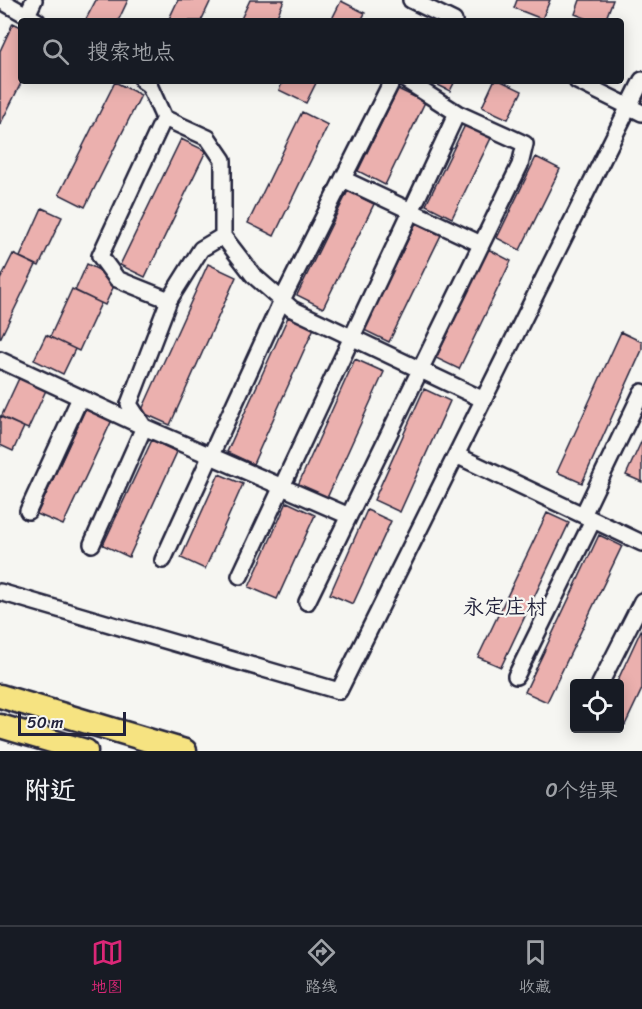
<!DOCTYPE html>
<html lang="zh">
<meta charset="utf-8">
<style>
:root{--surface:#171b24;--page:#20242c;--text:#f1f3f6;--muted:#9ea1a6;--line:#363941;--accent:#db2777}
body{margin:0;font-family:Sriracha,"LXGW WenKai TC",sans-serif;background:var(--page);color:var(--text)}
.controls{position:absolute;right:18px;bottom:18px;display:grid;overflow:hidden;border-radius:6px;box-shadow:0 3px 15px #0003}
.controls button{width:54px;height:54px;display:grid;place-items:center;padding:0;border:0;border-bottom:2px solid var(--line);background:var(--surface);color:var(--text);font:30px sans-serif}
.scale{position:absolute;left:18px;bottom:15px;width:108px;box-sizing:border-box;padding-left:6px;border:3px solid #22223b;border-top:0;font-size:16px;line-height:21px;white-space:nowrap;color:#22223b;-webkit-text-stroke:4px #f6f6f2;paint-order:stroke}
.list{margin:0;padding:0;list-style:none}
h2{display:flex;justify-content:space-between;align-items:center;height:78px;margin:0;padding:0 24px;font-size:26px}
h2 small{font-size:20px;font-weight:400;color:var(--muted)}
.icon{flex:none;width:33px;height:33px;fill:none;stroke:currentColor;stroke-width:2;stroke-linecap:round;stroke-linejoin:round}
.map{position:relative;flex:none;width:642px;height:751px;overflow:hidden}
.search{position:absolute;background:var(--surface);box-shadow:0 3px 15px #0003;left:18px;right:18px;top:18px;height:66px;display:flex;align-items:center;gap:15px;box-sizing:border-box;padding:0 21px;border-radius:6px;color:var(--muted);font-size:22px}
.sheet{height:174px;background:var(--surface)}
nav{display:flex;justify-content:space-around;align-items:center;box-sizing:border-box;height:84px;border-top:2px solid var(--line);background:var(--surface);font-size:16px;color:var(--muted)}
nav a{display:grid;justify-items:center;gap:3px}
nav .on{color:var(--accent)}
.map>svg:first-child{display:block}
.building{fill:#ebb0ae;stroke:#22223b;stroke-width:1.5}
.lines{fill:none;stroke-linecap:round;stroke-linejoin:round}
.minor-casing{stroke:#22223b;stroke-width:20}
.highway-casing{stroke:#22223b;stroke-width:27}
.minor{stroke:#f6f6f2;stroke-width:15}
.highway{stroke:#f6e381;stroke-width:22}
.labels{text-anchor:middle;stroke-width:4.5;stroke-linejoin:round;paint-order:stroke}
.neighbourhood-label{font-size:21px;fill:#22223b;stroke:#f6f6f2}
</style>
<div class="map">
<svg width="642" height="751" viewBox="0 0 642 751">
<rect width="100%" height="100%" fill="#f6f6f2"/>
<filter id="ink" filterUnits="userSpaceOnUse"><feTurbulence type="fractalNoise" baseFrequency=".0167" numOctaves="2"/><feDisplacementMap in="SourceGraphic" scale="12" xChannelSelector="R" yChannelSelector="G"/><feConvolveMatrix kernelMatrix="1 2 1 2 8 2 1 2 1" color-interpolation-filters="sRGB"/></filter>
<g filter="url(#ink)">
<path class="building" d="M96,0H128L118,21H85Z
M178,0H211L201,21H168Z
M250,0H284L275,21H240Z
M517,0H550L542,19L514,8Z
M580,0H613L605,21H593L575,14Z
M341,1L365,13L361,21H331Z
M13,23L21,27L22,81L0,125V51Z
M283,81H317L306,103L279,90Z
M430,81H455L450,91Z
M494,81H501L522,91L508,119L482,107Z
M115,82L141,95L85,207L59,194Z
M398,89L425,102L385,185L358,171Z
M302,112L328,125L274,236L248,223Z
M467,121L493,134L452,218L426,205Z
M181,139L206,151L145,277L120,265Z
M536,157L560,169L520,250L497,238Z
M348,191L374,204L323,308L297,295Z
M42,208L62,217L39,266L20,257Z
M416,223L441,235L389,342L364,330Z
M488,249L511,261L459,369L436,358Z
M13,254L36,265L0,339V280Z
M87,264L117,279L105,305L75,291Z
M208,264L236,277L170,425L141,412Z
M72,289L101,303L79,351L50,337Z
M288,317L314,328L253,464L227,452Z
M621,332L642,342V350L582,483L557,472Z
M46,335L75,349L63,374L34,360Z
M355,359L384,372L327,498L298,485Z
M21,374L48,386L28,429L1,417Z
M424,389L450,401L400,512L374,500Z
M86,408L112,420L63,525L37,514Z
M0,416L24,427L13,451L0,445Z
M152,440L177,452L129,557L103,545Z
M642,440V482L626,475Z
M219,474L243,484L205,569L181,558Z
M287,502L315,515L277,599L249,587Z
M367,510L391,521L353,604L330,594Z
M547,513L569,523L501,667L478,657Z
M599,535L622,546L547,702L525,692Z
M642,628V689L625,725L620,722V684H616Z"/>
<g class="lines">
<g class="minor-casing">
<path id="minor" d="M0,0L37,21
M411,0L454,21
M27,15L34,0
M143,81L149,85L164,118L100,256L117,279L169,300L201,249L223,236L253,275L292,309L484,400
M577,81L642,113
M164,118L208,138L223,160V236
M343,179L481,244
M0,360L144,427L349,516
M456,455L642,543
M28,511L80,398
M583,515L642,392
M92,544L144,427L129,404L169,300
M163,560L282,300L392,81
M240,576L457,113
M0,592L339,691L642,80
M307,602L520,165L525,144L457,113L407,81
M516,676L593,520
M600,684L642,601"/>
</g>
<g class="highway-casing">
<path id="highway" d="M0,696L185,751
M0,726L86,751"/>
</g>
<use href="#minor" class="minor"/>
<use href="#highway" class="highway"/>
</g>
</g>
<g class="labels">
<g class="neighbourhood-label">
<text x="505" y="614">永定庄村</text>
</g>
</g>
</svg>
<div class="controls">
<button><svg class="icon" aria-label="locate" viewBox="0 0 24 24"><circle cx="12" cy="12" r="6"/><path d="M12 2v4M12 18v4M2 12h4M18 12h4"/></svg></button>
</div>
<div class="scale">50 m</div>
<div class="search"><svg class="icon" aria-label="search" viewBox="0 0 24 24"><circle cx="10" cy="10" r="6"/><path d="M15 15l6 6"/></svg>搜索地点</div>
</div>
<section class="sheet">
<h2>附近<small>0个结果</small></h2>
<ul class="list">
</ul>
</section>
<nav>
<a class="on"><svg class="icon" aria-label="map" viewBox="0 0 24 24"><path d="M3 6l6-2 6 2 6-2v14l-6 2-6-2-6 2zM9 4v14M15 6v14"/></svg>地图</a>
<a><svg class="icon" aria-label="directions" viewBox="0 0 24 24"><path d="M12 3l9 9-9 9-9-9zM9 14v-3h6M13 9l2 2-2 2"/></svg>路线</a>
<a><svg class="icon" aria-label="saved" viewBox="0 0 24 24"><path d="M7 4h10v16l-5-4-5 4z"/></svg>收藏</a>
</nav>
